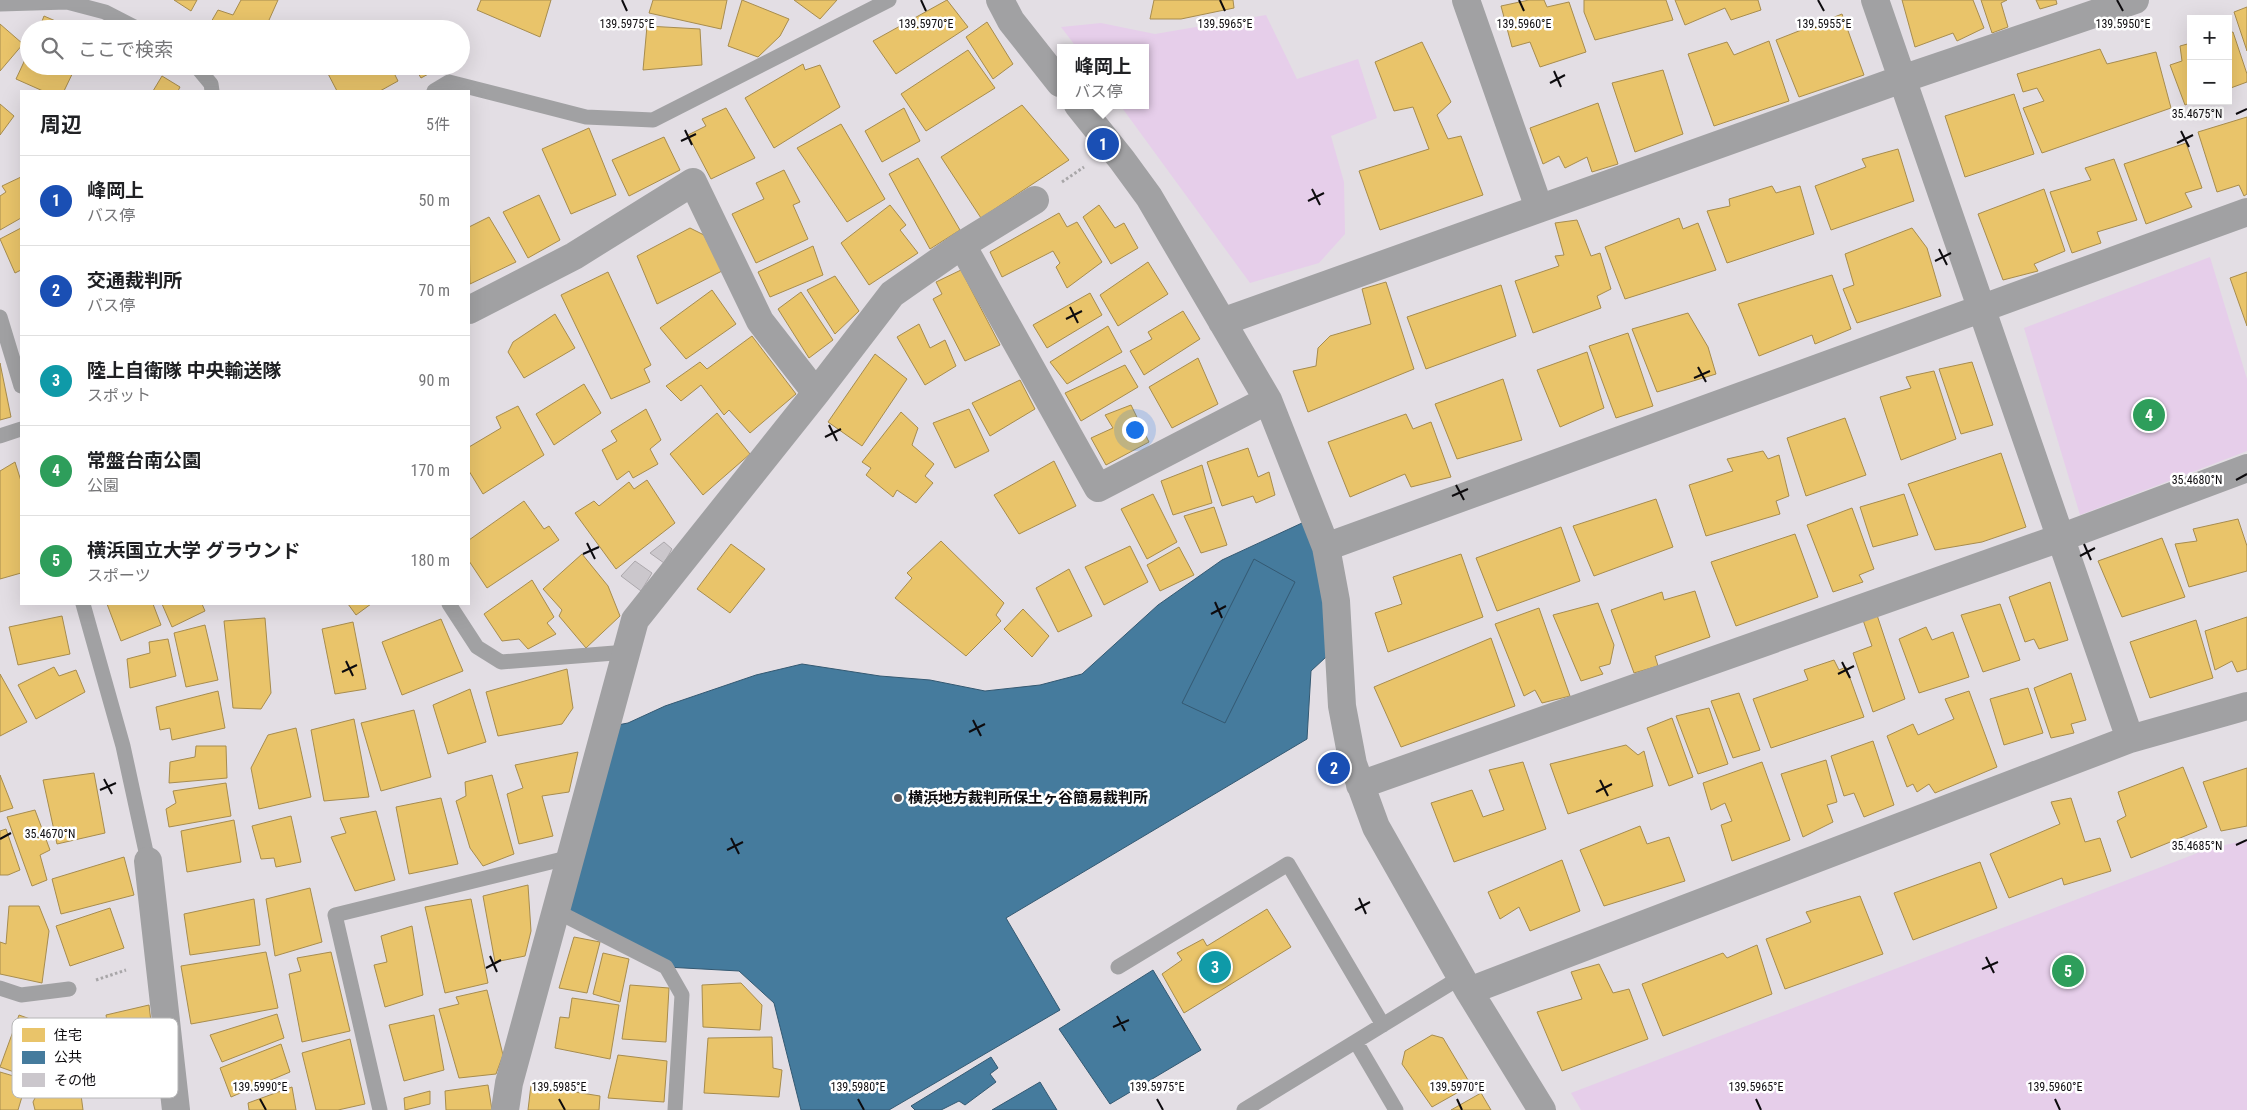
<!DOCTYPE html>
<html lang="ja">
<meta charset="utf-8">
<style>
:root{--surface:#fff;--page:#f6f6f6;--text:#202124;--muted:#757577;--line:#e0e0e0;--accent:#0f766e}
body{margin:0;font-family:"Roboto Condensed","Noto Sans JP",sans-serif;background:var(--page);color:var(--text)}
.controls{position:absolute;right:15px;top:15px;display:grid;overflow:hidden;border-radius:0px;box-shadow:0 5px 20px #0002}
.controls button{width:45px;height:45px;display:grid;place-items:center;padding:0;border:0;border-bottom:1px solid var(--line);background:var(--surface);color:var(--text);font:25px sans-serif}
.you{position:absolute;left:1134px;top:429px;width:18px;height:18px;margin:-12px;border:4px solid #fff;border-radius:50%;background:#1a73e8;box-shadow:0 0 0 8px #1a73e833}
.badge{display:grid;place-items:center;width:32px;height:32px;border-radius:50%;background:var(--accent);color:#fff;font-size:16px;font-weight:700}
.pin{position:absolute;translate:-50% -50%;border:2px solid #fff;box-shadow:0 1px 5px #0006}
.popup{position:absolute;left:1057px;top:44px;width:92px;height:65px;box-sizing:border-box;display:grid;place-content:center;border-radius:0px;background:var(--surface);filter:drop-shadow(0 1px 4px #0005);font-size:16px;white-space:nowrap;color:var(--muted)}
.popup b{font-size:19px;color:var(--text)}
.popup::after{content:'';position:absolute;left:50%;top:100%;margin-left:-10px;border:10px solid transparent;border-top-color:var(--surface)}
.list{margin:0;padding:0;list-style:none}
h2{display:flex;justify-content:space-between;align-items:center;height:65px;margin:0;padding:0 20px;font-size:21px}
h2 small{font-size:16px;font-weight:400;color:var(--muted)}
.list li{display:grid;grid-template-columns:32px 1fr auto;gap:15px;align-items:center;box-sizing:border-box;height:90px;padding:0 20px;border-top:1px solid var(--line)}
.list b{display:block;font-size:19px;white-space:nowrap}
.list p{margin:0;font-size:16px;white-space:nowrap;color:var(--muted)}
.list em{font-size:16px;font-style:normal;color:var(--muted)}
.icon{flex:none;width:28px;height:28px;fill:none;stroke:currentColor;stroke-width:2;stroke-linecap:round;stroke-linejoin:round}
.map{position:relative;flex:none;width:2247px;height:1110px;overflow:hidden}
.search{position:absolute;background:var(--surface);box-shadow:0 5px 20px #0002;left:20px;top:20px;width:450px;height:55px;display:flex;align-items:center;gap:12px;box-sizing:border-box;padding:0 18px;border-radius:28px;color:var(--muted);font-size:19px}
.panel{position:absolute;background:var(--surface);box-shadow:0 5px 20px #0002;left:20px;top:90px;width:450px;height:515px;border-radius:0px}
.map>svg:first-child{display:block}
.green{fill:#e6ceea}
.homes{fill:#e9c46a;stroke:#a78c4e}
.public{fill:#457b9d;stroke:#345972}
.building{fill:#cbc7cc;stroke:#aca8ac}
.lines{fill:none;stroke-linecap:round;stroke-linejoin:round}
.path{stroke:#a8a6a8;stroke-width:3;stroke-dasharray:2.5 2.5;stroke-linecap:butt}
.service{stroke:#a1a1a3;stroke-width:15}
.minor{stroke:#a1a1a3;stroke-width:28}
.ticks{fill:none;stroke:#0d0b0e;stroke-width:2}
.poi-dot{fill:#585559;stroke:#fff;stroke-width:2}
.labels{text-anchor:middle;stroke-width:5;stroke-linejoin:round;paint-order:stroke}
.poi-label{font-size:15px;font-weight:bold;fill:#0d0b0e;stroke:#fff;text-anchor:start}
.key{fill:#fff;stroke:#b6b6b7;stroke-width:1}
.key-label{font-size:14px;fill:#0d0b0e}
.ticks-label{font-size:12px;text-anchor:middle;fill:#0d0b0e;stroke:#fff;stroke-width:5;stroke-linejoin:round;paint-order:stroke}
</style>
<div class="map">
<svg width="2247" height="1110" viewBox="0 0 2247 1110">
<rect width="100%" height="100%" fill="#e3dee4"/>
<path class="green" d="M1266,15L1297,79L1358,59L1377,118L1331,136L1344,182L1345,234L1319,263L1250,283L1120,105H1146V48H1077L1061,27L1101,23L1155,34Z
M2210,257L2247,379V451L2080,515L2024,328Z
M2247,840V1110H1581L1571,1093L2208,849Z"/>
<path class="homes" d="M174,0H197L191,11Z
M241,0H278L265,29H207L218,10L233,15Z
M481,0H551L540,37L477,10Z
M653,0H727L721,29L649,13Z
M742,0L789,19L780,36L758,57L728,46Z
M794,0H837L820,19Z
M947,0L968,27L896,74L873,41Z
M1154,0H1233L1234,8L1181,19H1150Z
M1529,0H1544L1547,7L1569,2L1586,52L1540,67L1530,42L1512,47L1501,6Z
M1584,0H1666L1673,20L1595,40L1584,12Z
M1675,0H1758L1761,10L1731,20L1725,8L1685,25Z
M1902,0H1973L1984,28L1957,41L1953,33L1915,47Z
M1981,0H2007L2001,3L2008,27L1992,33Z
M2036,0H2056L2057,4L2040,9Z
M2247,7V51L2234,12Z
M1842,14L1864,75L1799,97L1776,40Z
M44,16L74,29H39Z
M429,22L434,29H413Z
M987,22L1013,64L993,79L966,37Z
M0,24L23,44L0,71Z
M647,26L700,29L702,65L643,70Z
M2233,32L2247,74V82L2228,89V33Z
M1769,41L1789,101L1714,126L1688,54L1727,42L1734,55Z
M1422,42L1451,102L1437,115L1448,139L1461,136L1483,195L1380,230L1359,171L1429,149L1413,107L1394,111L1375,62Z
M2191,43V101H2194L2185,105L2170,65L2182,61L2180,46Z
M2100,49L2107,64L2156,52L2171,108L2042,153L2023,108L2044,101L2037,88L2023,92L2017,74Z
M968,50L995,88L926,131L901,94Z
M29,51V66H76L64,91H43L16,79Z
M803,64L805,70L820,65L840,107L774,148L745,98Z
M324,66H399L394,73L398,81L380,91H337Z
M414,66H443L421,78Z
M1663,70L1683,134L1635,152L1612,83Z
M162,76L180,87L178,91H153Z
M2014,94L2034,154L1965,177L1945,116Z
M1598,103L1618,164L1592,172L1587,157L1565,168L1559,156L1543,164L1530,128Z
M0,104L14,116L0,135Z
M1022,105L1069,160L981,218L941,157Z
M726,108L755,158L711,179L688,135L706,126L702,119Z
M904,108L920,141L882,162L865,131Z
M2247,117V194L2244,196L2239,185L2217,192L2198,132Z
M841,124L885,199L847,222L797,148Z
M589,128L616,195L571,214L542,149Z
M664,137L680,170L629,196L612,160Z
M2186,143L2202,188L2185,193L2192,207L2146,224L2124,164Z
M1898,149L1914,201L1831,230L1815,186L1866,167L1862,159Z
M918,158L960,230L930,249L889,174Z
M2114,159L2137,220L2097,232L2101,243L2072,253L2050,192L2091,180L2085,168Z
M784,170L800,202L793,205L808,239L756,263L732,214L764,199L756,183Z
M21,177V218L0,230V196L6,192L2,186Z
M1772,186L1776,193L1800,186L1814,234L1727,263L1707,211L1730,206L1729,199Z
M2044,189L2065,251L2034,264L2038,271L2003,280L1978,214Z
M539,195L560,240L528,258L503,212Z
M890,205L906,225L900,230L918,253L869,285L841,243Z
M1099,205L1115,228L1124,223L1138,248L1111,264L1083,217Z
M1059,213L1067,227L1077,222L1102,262L1067,288L1056,267L1060,263L1053,251L1002,277L990,252Z
M489,217L516,262L470,284L469,227Z
M1679,218L1683,229L1698,223L1716,270L1625,299L1605,247Z
M1577,220L1591,256L1600,253L1611,289L1597,296L1601,308L1533,333L1515,281L1559,266L1555,256L1564,255L1555,223Z
M21,228V270L15,273L0,239Z
M690,228L704,235L722,271L657,304L637,256Z
M1912,228L1927,248L1941,296L1857,323L1843,289L1854,285L1845,254Z
M813,246L823,275L770,297L758,272Z
M1148,262L1168,294L1118,326L1100,295Z
M961,270L1000,345L965,361L933,299L942,294L936,282Z
M608,272L651,365L644,369L650,382L611,399L561,295Z
M2247,272V326L2230,278Z
M1832,275L1851,329L1815,344L1812,335L1759,356L1738,304Z
M835,276L859,311L835,334L807,290Z
M1386,282L1414,369L1308,412L1293,371L1316,366L1318,348L1330,336L1371,324L1362,289Z
M1501,285L1516,336L1426,369L1407,317Z
M712,290L736,324L686,359L660,328Z
M801,292L833,340L809,358L778,309Z
M1090,293L1102,315L1047,348L1033,325Z
M1183,311L1200,339L1144,375L1130,351L1152,339L1148,332Z
M1688,313L1708,347L1716,374L1657,392L1632,329Z
M555,314L575,348L524,378L508,352L513,342Z
M919,324L930,348L945,340L956,366L925,385L897,337Z
M1108,326L1122,352L1067,384L1050,362Z
M1628,333L1653,406L1616,418L1589,346Z
M752,336L796,394L750,433L729,410L724,415L701,385L681,401L666,386L700,362L707,369Z
M1587,352L1604,408L1560,427L1537,370Z
M875,354L907,379L862,446L828,422Z
M1198,358L1218,404L1172,428L1149,387Z
M1972,362L1993,425L1961,434L1939,369Z
M0,363L11,417L0,420Z
M1125,365L1138,387L1081,421L1065,393Z
M1934,371L1956,439L1901,460L1880,397L1911,388L1906,377Z
M1503,379L1522,440L1457,459L1435,404Z
M1020,380L1035,409L990,436L972,403Z
M584,384L601,413L554,445L536,414Z
M1131,405L1149,442L1106,465L1091,438L1113,428L1105,415Z
M518,406L544,455L483,494L469,471V447L501,428L496,417Z
M646,409L661,440L650,449L658,464L633,478L629,471L617,480L602,450L617,441L611,431Z
M969,409L989,451L955,468L933,423Z
M901,412L918,428L912,445L934,464L925,476L933,483L916,503L897,490L893,497L866,475L871,468L862,462Z
M717,413L750,454L703,495L670,454Z
M1406,414L1413,429L1431,422L1451,477L1411,487L1405,474L1350,497L1328,442Z
M1845,418L1866,475L1806,496L1787,438Z
M1248,448L1258,477L1269,472L1275,495L1256,503L1253,496L1222,506L1207,462Z
M1763,451L1768,459L1779,455L1789,496L1776,501L1780,514L1706,536L1689,485L1733,471L1727,459Z
M2001,453L2026,527L1982,542L1935,550L1908,484Z
M1054,461L1076,506L1019,534L994,495Z
M15,462L21,481V573L0,579V471Z
M1202,465L1212,503L1173,515L1161,481Z
M647,480L675,523L616,569L575,513L594,501L599,506L629,482L634,489Z
M1153,494L1177,542L1147,559L1121,509Z
M1904,494L1918,535L1873,547L1860,507Z
M1656,499L1673,547L1594,576L1573,526Z
M524,501L544,529L549,526L559,540L487,588L469,561V540Z
M1214,507L1227,545L1201,553L1184,516Z
M1852,508L1874,569L1859,575L1863,582L1833,592L1807,525Z
M2238,519L2247,546V571L2189,587L2175,544L2197,541L2193,529Z
M1561,527L1580,581L1497,611L1476,558Z
M1795,534L1818,597L1736,626L1711,562Z
M2162,538L2185,597L2122,617L2098,561Z
M941,541L1004,603L996,615L1001,621L966,656L895,598L912,578L907,573Z
M731,544L765,569L730,613L697,589Z
M1130,546L1148,582L1104,605L1085,567Z
M1179,547L1194,575L1160,591L1147,565Z
M582,554L608,586L620,616L586,648L559,616L562,610L543,589Z
M1461,554L1483,617L1388,652L1375,613L1402,604L1393,577Z
M1069,569L1092,616L1058,632L1036,588Z
M532,580L554,617L547,623L556,634L528,649L519,639L502,641L484,614Z
M2050,582L2068,640L2039,649L2034,639L2025,642L2009,597Z
M1695,591L1710,637L1655,656L1658,666L1634,673L1611,610L1662,592L1664,600Z
M1598,603L1614,645L1610,664L1599,667L1603,674L1581,681L1553,615Z
M107,604H153L161,625L121,641Z
M162,604H202L205,611L172,627Z
M348,604H371L356,615Z
M2000,604L2020,660L1983,672L1961,615Z
M1539,608L1570,696L1542,703L1535,690L1524,696L1495,624Z
M1023,609L1049,636L1032,657L1004,629Z
M1877,615L1905,699L1873,712L1853,653L1872,646L1863,620Z
M62,616L70,654L18,665L9,627Z
M2247,617V669L2237,672L2232,661L2215,670L2205,631Z
M265,618L271,693L261,709L233,708L224,621Z
M441,619L463,671L402,695L382,642Z
M2196,620L2213,678L2150,698L2130,642Z
M353,622L366,689L335,694L322,629Z
M205,625L218,680L186,687L174,633Z
M1926,627L1932,640L1953,632L1969,677L1919,693L1899,639Z
M1491,638L1515,706L1401,747L1374,687Z
M168,639L176,676L130,688L127,659L150,653L149,642Z
M1834,660L1839,670L1846,667L1864,717L1771,748L1753,699L1808,680L1804,670Z
M54,667L59,676L76,670L85,692L36,719L18,685Z
M567,669L573,708L562,724L498,736L486,692Z
M2071,673L2086,720L2071,724L2074,733L2051,738L2034,688Z
M0,674L27,722L0,736Z
M2028,688L2043,733L2004,745L1990,699Z
M470,689L486,742L448,754L433,705Z
M218,691L225,728L172,740L170,728L160,730L156,707Z
M1969,691L1997,767L1935,793L1929,784L1917,792L1913,784L1907,787L1887,736L1913,724L1918,735L1954,719L1945,699Z
M1739,693L1760,750L1733,758L1711,701Z
M1709,708L1728,764L1698,774L1676,716Z
M414,710L431,777L381,791L361,723Z
M1672,718L1693,777L1669,786L1647,728Z
M354,719L369,797L324,801L311,730Z
M296,728L311,797L259,809L251,768L268,735Z
M1873,741L1894,805L1864,817L1854,793L1844,796L1831,756Z
M1626,745L1638,755L1644,751L1653,786L1568,814L1550,764Z
M196,746H226L227,778L169,783L170,762L195,757Z
M578,752L569,792L542,796L553,836L519,844L507,794L523,788L515,765Z
M1826,760L1837,802L1827,805L1833,822L1803,837L1781,774Z
M1523,762L1546,829L1454,862L1431,803L1472,790L1483,817L1504,810L1489,770Z
M1762,762L1790,840L1732,861L1721,825L1732,821L1725,803L1711,810L1703,783Z
M2183,767L2207,827L2131,858L2117,821L2126,816L2118,792Z
M2247,768V826L2221,831L2203,782Z
M94,773L105,833L57,844L43,780Z
M0,775L13,808L0,812Z
M492,775L514,854L483,866L470,848L456,801L466,796L465,782Z
M226,783L231,816L169,827L166,809L176,803L173,791Z
M441,798L458,864L409,874L396,807Z
M2071,798L2085,842L2100,838L2111,871L2064,885L2062,878L2009,898L1990,854L2060,824L2051,802Z
M913,800L922,805L1047,1010L890,1102L767,899Z
M35,810L50,850L40,855L47,880L32,886L7,817Z
M376,811L395,880L355,891L331,837L346,833L340,818Z
M291,816L301,862L276,867L274,858L261,859L252,826Z
M234,820L241,862L187,872L181,831Z
M1640,826L1647,844L1669,837L1685,881L1604,906L1580,850Z
M6,829L20,870L8,875H0V831Z
M124,857L134,895L61,914L52,879Z
M1562,860L1580,911L1530,931L1519,907L1500,919L1488,892Z
M1980,862L1997,908L1913,940L1894,893Z
M528,885L531,931L525,956L495,962L483,896Z
M310,888L322,942L275,956L266,899Z
M1860,896L1883,954L1785,989L1766,939L1811,922L1806,912Z
M254,899L260,945L190,955L184,914Z
M471,899L488,983L445,993L425,907Z
M9,906H39L49,931L42,983L0,974V942L6,944Z
M110,908L124,948L70,966L56,926Z
M1267,909L1291,947L1184,1013L1162,974L1182,960L1177,953L1203,939L1207,946Z
M412,926L423,995L385,1007L374,965L387,962L381,936Z
M574,937L600,942L587,993L559,988Z
M1757,945L1772,994L1663,1036L1642,984L1723,953L1727,958Z
M266,952L278,1008L191,1024L181,966Z
M331,952L350,1031L302,1042L289,974L301,971L297,958Z
M603,953L629,959L620,1002L593,994Z
M1599,964L1613,993L1629,989L1648,1039L1562,1071L1537,1012L1582,999L1571,972Z
M741,983L762,1005L760,1030L703,1027L702,985Z
M630,985L669,988L666,1042L622,1039Z
M487,990L503,1055L496,1074L459,1078L439,1009L459,1004L456,997Z
M572,998L619,1005L610,1059L555,1048L560,1017L569,1018Z
M149,1005L157,1072L117,1082L106,1015Z
M277,1014L284,1038L222,1062L210,1035Z
M19,1015L47,1025L31,1078L0,1067Z
M434,1015L444,1070L404,1081L389,1025Z
M1432,1035L1443,1038L1471,1085L1432,1107L1402,1064L1405,1051Z
M772,1037L773,1068L782,1070L779,1097L704,1093L708,1038Z
M350,1039L365,1104L338,1110H316L302,1053Z
M281,1044L290,1072L231,1097L220,1068Z
M618,1055L667,1061L664,1102L608,1098Z
M0,1072L27,1080L18,1110H0Z
M59,1075L66,1091L80,1087L83,1110H35L33,1102L45,1078Z
M488,1085L492,1110H446L445,1091Z
M531,1085L600,1096L599,1110H528Z
M292,1087L296,1110H249L248,1103Z
M430,1091V1104L405,1110L404,1098Z
M1481,1093L1491,1110H1451Z"/>
<path class="public" d="M1315,517L1340,644L1311,671L1307,739L1006,918L1060,1010L889,1110H801L774,1003L739,971L666,967L556,911L607,727L628,723L665,706L756,675L802,664L880,676L930,680L985,691L1040,685L1082,674L1158,605L1222,560Z
M1254,559L1295,582L1225,723L1182,703Z
M1153,970L1201,1050L1110,1104L1059,1029Z
M991,1057L998,1068L990,1074L996,1082L965,1105L959,1101L941,1110H915L911,1106Z
M1040,1082L1057,1110H992Z"/>
<path class="building" d="M664,542L672,549L664,563L650,553Z
M635,561L652,573L641,591L621,576Z"/>
<g class="lines">
<path class="path" d="M1062,182L1084,167
M96,980L126,970"/>
<path class="service" d="M0,4L67,2L105,12L138,29
M196,66L211,84L212,91
M434,91L449,82L586,117L653,120L889,0
M0,317L21,386
M0,436L21,429
M83,604L123,746L148,861
M449,604L477,647L501,662L627,652
M556,911L666,967L682,995L675,1110
M1118,967L1288,864L1383,1025
M0,988L21,995L69,989
M1356,1042L1396,1110
M380,1110L335,915L571,857
M1244,1110L1461,977"/>
<path class="minor" d="M1000,0L1011,21L1060,83
M1466,0L1539,208
M1875,0L2130,739
M1078,105L1122,160L1149,197L1268,400L1326,547L1336,601L1342,706L1353,764L1376,827L1469,991L1542,1110
M962,245L1035,200
M469,310L574,256L693,182L760,321L816,393
M1222,322L1902,79L2135,0
M1326,547L2247,212
M1360,785L2060,538L2247,468
M148,861L176,1110
M1469,991L2130,739L2247,706
M505,1110L509,1083L635,620L816,393L892,294L962,245L1098,488L1268,400"/>
</g>
<path class="ticks" d="M622,0L627,11M921,0L926,11M1220,0L1225,11M1519,0L1524,11M1818,0L1824,11M2117,0L2123,11M1554,71L1561,87M1550,83L1565,75M2236,114L2247,109M685,130L692,145M2181,131L2189,147M681,141L696,134M2177,143L2193,135M1312,189L1320,205M1308,201L1324,193M1939,249L1947,265M1935,261L1951,253M1070,307L1078,323M1066,319L1082,311M1698,367L1706,382M1694,378L1710,371M829,425L837,441M825,437L841,429M2236,480L2247,474M1456,485L1464,500M1452,496L1468,489M587,543L595,559M2084,544L2091,560M583,554L599,547M2080,556L2095,548M1215,602L1222,618M1211,614L1226,606M346,661L353,676M1842,662L1850,678M342,672L357,665M1838,674L1854,666M973,720L981,736M969,732L985,724M104,779L112,794M1600,780L1608,796M100,790L116,783M1596,792L1612,784M731,838L739,854M0,839L11,833M2236,845L2247,840M727,850L743,842M1359,898L1366,914M1355,910L1370,902M490,956L497,972M1986,957L1994,973M486,968L501,960M1982,969L1998,962M1117,1016L1125,1031M1113,1027L1129,1020M260,1099L266,1110M559,1099L565,1110M858,1099L864,1110M1157,1099L1163,1110M1457,1099L1462,1110M1756,1099L1761,1110M2055,1099L2060,1110"/>
<circle class="poi-dot" cx="898" cy="798" r="5"/>
<g class="labels">
<g class="poi-label">
<text x="908" y="803">横浜地方裁判所保土ヶ谷簡易裁判所</text>
</g>
</g>
<rect x="12" y="1018" width="166" height="80" rx="8" class="key"/>
<rect x="22" y="1028" width="23" height="14" fill="#e9c46a"/>
<rect x="22" y="1051" width="23" height="13" fill="#457b9d"/>
<rect x="22" y="1073" width="23" height="14" fill="#cbc7cc"/>
<g class="key-label">
<text x="54" y="1040">住宅</text>
<text x="54" y="1062">公共</text>
<text x="54" y="1085">その他</text>
</g>
<g class="ticks-label">
<text x="627" y="28">139.5975°E</text>
<text x="926" y="28">139.5970°E</text>
<text x="1225" y="28">139.5965°E</text>
<text x="1524" y="28">139.5960°E</text>
<text x="1824" y="28">139.5955°E</text>
<text x="2123" y="28">139.5950°E</text>
<text x="2197" y="118">35.4675°N</text>
<text x="2197" y="484">35.4680°N</text>
<text x="50" y="838">35.4670°N</text>
<text x="2197" y="850">35.4685°N</text>
<text x="260" y="1091">139.5990°E</text>
<text x="559" y="1091">139.5985°E</text>
<text x="858" y="1091">139.5980°E</text>
<text x="1157" y="1091">139.5975°E</text>
<text x="1457" y="1091">139.5970°E</text>
<text x="1756" y="1091">139.5965°E</text>
<text x="2055" y="1091">139.5960°E</text>
</g>
</svg>
<div class="controls">
<button>+</button>
<button>−</button>
</div>
<div class="you"></div>
<div class="pin badge" style="left:1103px;top:144px;background:#1a4fb4">1</div>
<div class="popup"><b>峰岡上</b>バス停</div>
<div class="pin badge" style="left:1334px;top:768px;background:#1a4fb4">2</div>
<div class="pin badge" style="left:1215px;top:967px;background:#0f9aa8">3</div>
<div class="pin badge" style="left:2149px;top:415px;background:#2e9e5b">4</div>
<div class="pin badge" style="left:2068px;top:971px;background:#2e9e5b">5</div>
<div class="search"><svg class="icon" aria-label="search" viewBox="0 0 24 24"><circle cx="10" cy="10" r="6"/><path d="M15 15l6 6"/></svg>ここで検索</div>
<section class="panel">
<h2>周辺<small>5件</small></h2>
<ul class="list">
<li><span class="badge" style="background:#1a4fb4">1</span><div><b>峰岡上</b><p>バス停</p></div><em>50 m</em></li>
<li><span class="badge" style="background:#1a4fb4">2</span><div><b>交通裁判所</b><p>バス停</p></div><em>70 m</em></li>
<li><span class="badge" style="background:#0f9aa8">3</span><div><b>陸上自衛隊 中央輸送隊</b><p>スポット</p></div><em>90 m</em></li>
<li><span class="badge" style="background:#2e9e5b">4</span><div><b>常盤台南公園</b><p>公園</p></div><em>170 m</em></li>
<li><span class="badge" style="background:#2e9e5b">5</span><div><b>横浜国立大学 グラウンド</b><p>スポーツ</p></div><em>180 m</em></li>
</ul>
</section>
</div>
